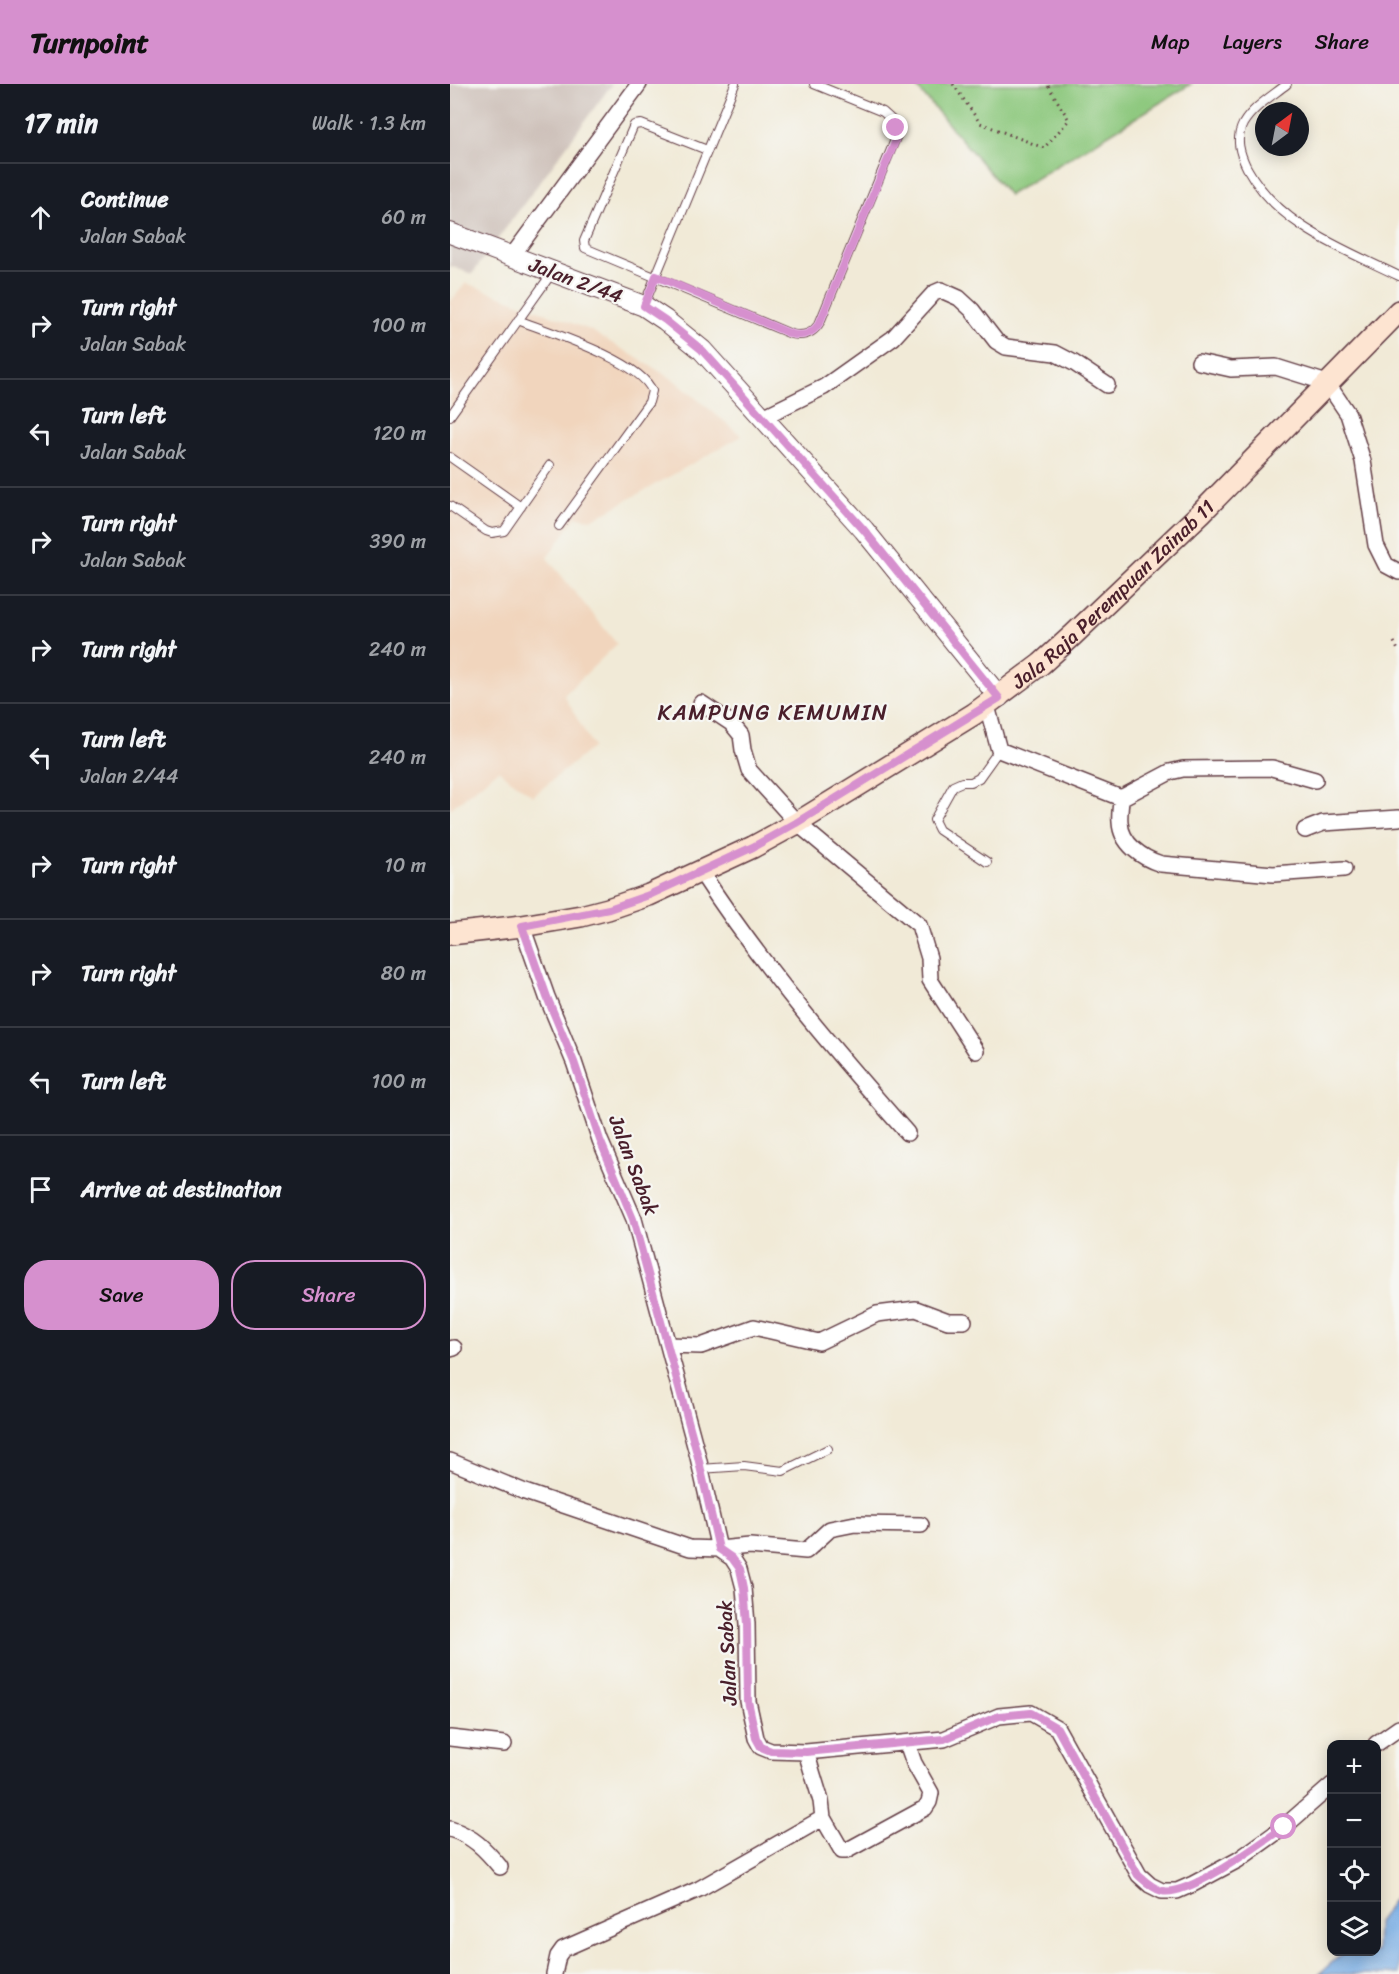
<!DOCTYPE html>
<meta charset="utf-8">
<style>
:root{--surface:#171b24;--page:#242831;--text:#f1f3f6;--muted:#9ea1a6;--line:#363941;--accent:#d690ce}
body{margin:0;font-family:Sriracha,sans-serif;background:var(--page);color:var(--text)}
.controls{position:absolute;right:18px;bottom:18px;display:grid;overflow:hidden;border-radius:12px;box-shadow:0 3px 15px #0003}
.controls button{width:54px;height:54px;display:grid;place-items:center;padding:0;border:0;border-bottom:2px solid var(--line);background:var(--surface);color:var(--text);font:30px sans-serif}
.compass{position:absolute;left:805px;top:18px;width:54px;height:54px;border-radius:50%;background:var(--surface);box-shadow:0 3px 15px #0003;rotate:32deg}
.stop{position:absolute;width:18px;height:18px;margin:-14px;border:4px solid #d690ce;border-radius:50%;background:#fff}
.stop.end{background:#d690ce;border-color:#fff;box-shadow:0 2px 6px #0008}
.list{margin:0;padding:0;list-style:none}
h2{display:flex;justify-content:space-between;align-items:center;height:78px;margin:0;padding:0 24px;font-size:26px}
h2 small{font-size:20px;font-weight:400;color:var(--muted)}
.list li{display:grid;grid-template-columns:39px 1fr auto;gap:18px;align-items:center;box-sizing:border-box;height:108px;padding:0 24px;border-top:2px solid var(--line)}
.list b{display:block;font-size:22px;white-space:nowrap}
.list p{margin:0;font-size:20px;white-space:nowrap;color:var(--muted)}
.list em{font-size:20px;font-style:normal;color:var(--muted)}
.actions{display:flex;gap:12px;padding:18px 24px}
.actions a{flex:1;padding:14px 0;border:2px solid var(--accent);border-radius:24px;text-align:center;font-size:21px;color:var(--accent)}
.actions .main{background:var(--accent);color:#111}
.icon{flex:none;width:33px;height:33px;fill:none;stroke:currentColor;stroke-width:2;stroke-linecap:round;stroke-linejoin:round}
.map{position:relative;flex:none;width:949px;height:1890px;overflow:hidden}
header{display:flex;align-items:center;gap:36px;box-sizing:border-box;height:84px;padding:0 30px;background:var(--accent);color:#111}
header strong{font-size:28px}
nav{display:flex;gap:33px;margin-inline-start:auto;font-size:21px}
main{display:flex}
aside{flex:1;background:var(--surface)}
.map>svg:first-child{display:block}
.built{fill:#f1d5bd}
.industrial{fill:#cec1ba}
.green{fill:#8bc77c;stroke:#6a7354;stroke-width:1.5}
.water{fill:#77ace4;stroke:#606688;stroke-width:1.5}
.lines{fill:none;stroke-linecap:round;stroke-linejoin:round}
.service-casing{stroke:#633d45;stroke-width:10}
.minor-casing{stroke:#633d45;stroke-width:18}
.tertiary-casing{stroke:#633d45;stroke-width:22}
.secondary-casing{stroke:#633d45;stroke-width:24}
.path{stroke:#633d45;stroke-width:3;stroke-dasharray:1.5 4.5;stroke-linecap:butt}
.service{stroke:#fff;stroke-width:8}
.minor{stroke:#fff;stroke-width:15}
.tertiary{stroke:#fff;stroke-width:20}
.secondary{stroke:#fde4d1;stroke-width:21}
.route{stroke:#d690ce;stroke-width:8}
.labels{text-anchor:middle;stroke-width:4.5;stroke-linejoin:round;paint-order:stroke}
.street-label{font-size:20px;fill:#4a1f2b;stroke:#f6f6f2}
.quarter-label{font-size:22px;letter-spacing:1.5px;fill:#4a1f2b;stroke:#f6f6f2}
</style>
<header>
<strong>Turnpoint</strong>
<nav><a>Map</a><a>Layers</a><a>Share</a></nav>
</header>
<main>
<aside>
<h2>17 min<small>Walk · 1.3 km</small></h2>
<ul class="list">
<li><svg class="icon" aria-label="ahead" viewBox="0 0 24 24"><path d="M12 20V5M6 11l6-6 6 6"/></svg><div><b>Continue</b><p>Jalan Sabak</p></div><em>60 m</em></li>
<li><svg class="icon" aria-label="right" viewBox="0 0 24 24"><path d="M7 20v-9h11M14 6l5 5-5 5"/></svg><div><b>Turn right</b><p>Jalan Sabak</p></div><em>100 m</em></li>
<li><svg class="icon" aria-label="left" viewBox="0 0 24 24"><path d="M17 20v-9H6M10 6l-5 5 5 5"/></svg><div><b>Turn left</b><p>Jalan Sabak</p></div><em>120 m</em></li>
<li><svg class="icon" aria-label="right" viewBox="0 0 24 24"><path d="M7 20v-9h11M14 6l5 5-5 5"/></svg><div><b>Turn right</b><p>Jalan Sabak</p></div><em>390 m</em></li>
<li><svg class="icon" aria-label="right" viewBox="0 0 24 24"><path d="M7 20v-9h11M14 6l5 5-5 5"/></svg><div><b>Turn right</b></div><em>240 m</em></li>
<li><svg class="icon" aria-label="left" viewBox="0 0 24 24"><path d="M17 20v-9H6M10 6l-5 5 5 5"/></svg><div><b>Turn left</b><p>Jalan 2/44</p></div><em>240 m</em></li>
<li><svg class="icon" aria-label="right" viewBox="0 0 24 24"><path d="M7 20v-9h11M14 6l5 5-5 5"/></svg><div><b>Turn right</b></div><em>10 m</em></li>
<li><svg class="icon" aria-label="right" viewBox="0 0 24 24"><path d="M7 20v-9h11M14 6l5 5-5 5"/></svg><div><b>Turn right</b></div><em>80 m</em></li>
<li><svg class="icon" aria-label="left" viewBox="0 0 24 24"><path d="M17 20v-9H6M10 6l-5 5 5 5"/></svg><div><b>Turn left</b></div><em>100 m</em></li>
<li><svg class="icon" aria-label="arrive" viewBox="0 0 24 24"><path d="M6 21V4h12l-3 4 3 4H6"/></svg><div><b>Arrive at destination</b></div></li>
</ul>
<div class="actions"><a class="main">Save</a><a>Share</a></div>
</aside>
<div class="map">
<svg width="949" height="1890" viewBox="0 0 949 1890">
<rect width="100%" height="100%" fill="#f6f6f2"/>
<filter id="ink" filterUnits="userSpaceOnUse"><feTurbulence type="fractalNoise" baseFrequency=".0167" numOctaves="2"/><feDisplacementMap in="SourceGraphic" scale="12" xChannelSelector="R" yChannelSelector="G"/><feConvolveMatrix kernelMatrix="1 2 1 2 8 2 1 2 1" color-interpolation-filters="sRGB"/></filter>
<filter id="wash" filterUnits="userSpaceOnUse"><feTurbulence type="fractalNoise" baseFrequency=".008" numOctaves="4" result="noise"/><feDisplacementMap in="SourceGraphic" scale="24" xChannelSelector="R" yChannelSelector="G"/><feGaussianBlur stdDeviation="1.35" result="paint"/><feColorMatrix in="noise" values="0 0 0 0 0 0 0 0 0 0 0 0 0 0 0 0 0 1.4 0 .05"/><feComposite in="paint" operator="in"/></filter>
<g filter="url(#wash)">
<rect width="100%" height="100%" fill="#f1ead7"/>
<path class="built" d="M16,199L140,246L224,296L292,352L143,435L126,433L97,474L167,560L114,611L143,663L83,712L48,686L0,725V218Z"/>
<path class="industrial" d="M0,0H162L22,190L0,182Z"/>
<path class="green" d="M464,0H741L559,111Z"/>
<path class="water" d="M949,1808V1890H869L894,1868H926L927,1838Z"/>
</g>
<g filter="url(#ink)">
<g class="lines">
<g class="service-casing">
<path id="service" d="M837,0C822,12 803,23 793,40C785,55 790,70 797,84C829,142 892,164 949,192
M257,66L191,40L184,41L134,157L135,164L341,250C354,253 363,250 370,238L447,51L443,37L433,28L364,0
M194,221L285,0
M68,236C99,248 191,277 202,307L199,318L109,442
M0,332L102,189
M0,373L71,423
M0,422L36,447L42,449L54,447L100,381
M537,778L489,746L484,736L503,702L512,698H521L529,694L549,666
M250,1385L294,1382L333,1387L378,1365"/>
</g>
<g class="minor-casing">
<path id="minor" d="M62,172L189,0
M749,278L781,285L826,283L877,299L898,330L913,377L926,461L936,481L949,488
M313,333L374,303L443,254L484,209L491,206L509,214L522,226L546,257L556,263L605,269L624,279L657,301
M251,619L281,639L291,651L293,666L299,686L347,739L469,841L479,874L480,896L526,967
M537,622L549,666L671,714L720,688L733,685L822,684L865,696
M671,714C671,722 669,730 670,738C671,760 692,774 711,780L823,790L894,785
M855,746L873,739L949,734
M251,788C311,881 384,966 457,1049
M72,842L97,913L124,978L150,1056L184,1135L248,1373L269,1465L282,1474L289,1485L294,1504L297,1540L298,1617L306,1654L311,1663L321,1667L356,1668L494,1655L549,1632L581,1629L607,1644L689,1791L700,1801L712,1807H727L743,1800L788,1776L834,1743L882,1701
M218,1261L251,1262L304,1243L369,1258L427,1230L466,1225L498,1237H514
M0,1265L4,1264
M0,1377L75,1408L240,1464L269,1465L300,1462L356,1467L380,1445L405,1440L471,1441
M0,1654L54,1660
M926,1660L949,1644
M373,1734L392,1767H396L475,1724L479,1718L481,1709L464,1679L457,1659
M0,1745C23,1752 35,1765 50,1783
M104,1890L108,1872L113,1865L249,1805L373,1734L371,1717L356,1668"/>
</g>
<g class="tertiary-casing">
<path id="tertiary" d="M0,149L194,222L215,236L252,266L414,446L549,613"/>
</g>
<g class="secondary-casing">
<g id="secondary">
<path id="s1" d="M0,850L72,842L131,832L158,825L199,811L303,763L347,739L524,630L591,580L622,552L751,429L949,227"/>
</g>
</g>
<path class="path" d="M503,0L530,39L594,64L619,36L597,0
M944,558L949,568"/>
<use href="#service" class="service"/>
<use href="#minor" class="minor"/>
<use href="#tertiary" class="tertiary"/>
<use href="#secondary" class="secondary"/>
</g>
</g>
<g class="lines" filter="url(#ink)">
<path class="route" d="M446,44L445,58L370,238C363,250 354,253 341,250L206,192L194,222L215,236L252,266L414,446L549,614L346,739L303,763L199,811L159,825L72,842L97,913L124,978L150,1056L183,1135L248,1373L269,1465L282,1474L290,1485L294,1504L297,1540L298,1617L306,1654L311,1663L321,1667L356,1668L494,1655L549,1632L581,1629L607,1644L688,1791C695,1797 702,1804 712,1807C739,1813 811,1759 834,1743"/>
</g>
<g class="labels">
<g class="street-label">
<text transform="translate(126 196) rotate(20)" y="7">Jalan 2/44</text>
<text dy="7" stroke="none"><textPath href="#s1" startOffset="760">Jala Raja Perempuan Zainab 11</textPath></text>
<text transform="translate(184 1081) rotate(69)" y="7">Jalan Sabak</text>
<text transform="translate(277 1569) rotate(-93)" y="7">Jalan Sabak</text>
</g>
<g class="quarter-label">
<text x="323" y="636">KAMPUNG KEMUMIN</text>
</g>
</g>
</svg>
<div class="controls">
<button>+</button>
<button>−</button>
<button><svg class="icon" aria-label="locate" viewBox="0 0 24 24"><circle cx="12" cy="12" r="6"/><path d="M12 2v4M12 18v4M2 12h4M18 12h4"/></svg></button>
<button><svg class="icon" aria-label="layers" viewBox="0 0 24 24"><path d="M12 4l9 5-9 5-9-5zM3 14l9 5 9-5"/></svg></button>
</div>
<svg class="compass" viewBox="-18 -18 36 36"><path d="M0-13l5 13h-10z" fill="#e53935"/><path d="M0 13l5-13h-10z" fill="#9ea1a6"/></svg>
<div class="stop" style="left:834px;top:1743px"></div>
<div class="stop end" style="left:446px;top:44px"></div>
</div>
</main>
